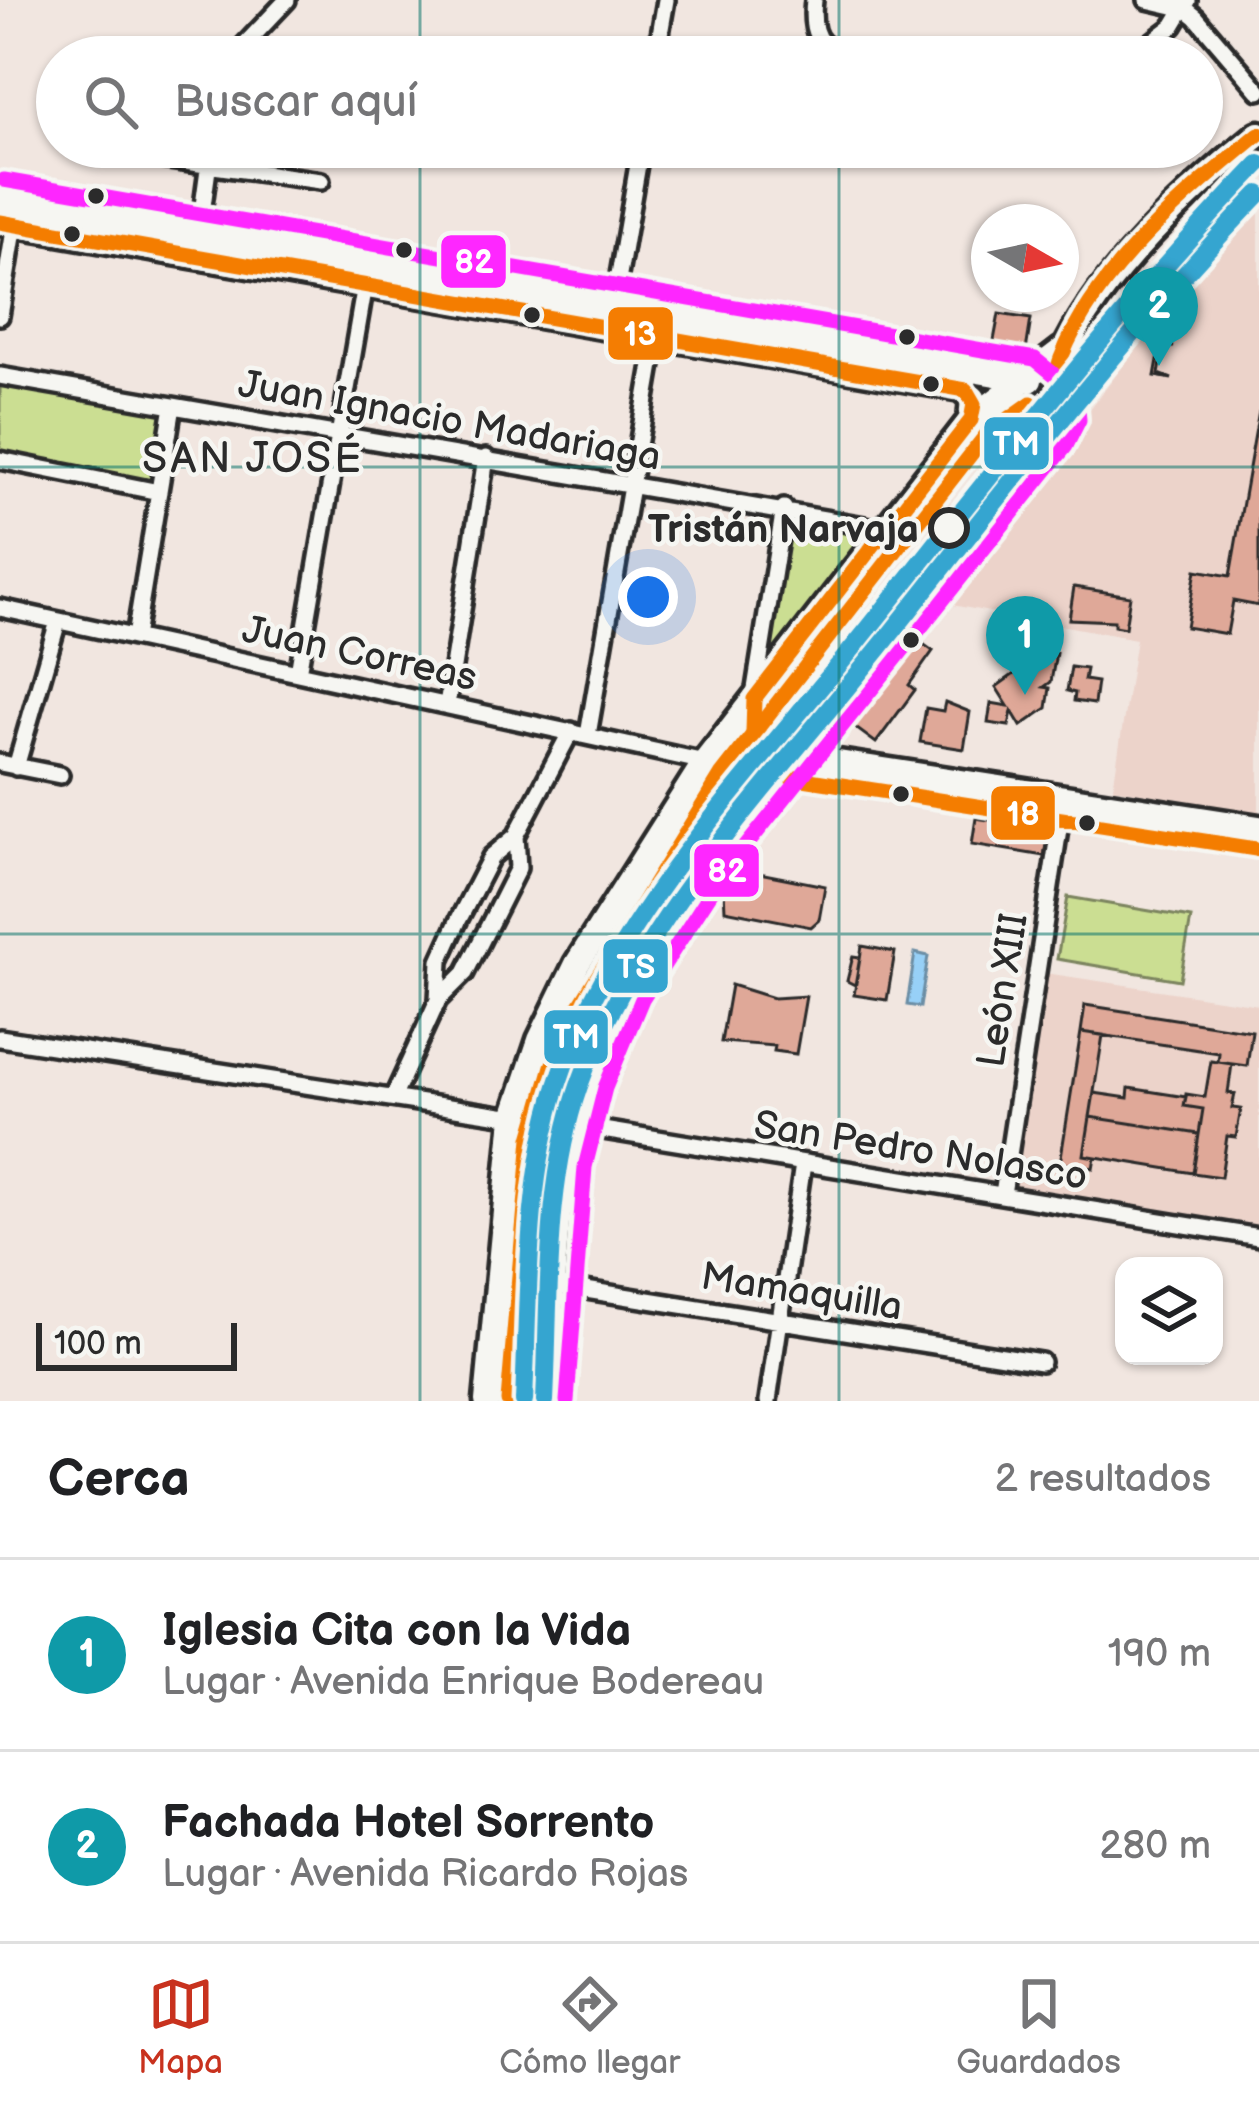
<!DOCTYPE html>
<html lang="es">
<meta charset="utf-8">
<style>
:root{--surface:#fff;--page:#f6f6f6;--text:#202124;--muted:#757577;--line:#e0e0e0;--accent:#c8321e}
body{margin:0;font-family:"Balsamiq Sans",sans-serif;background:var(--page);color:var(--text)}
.controls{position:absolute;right:36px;bottom:36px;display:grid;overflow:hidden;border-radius:24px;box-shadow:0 3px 9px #0004}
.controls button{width:108px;height:108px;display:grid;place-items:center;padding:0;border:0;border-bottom:3px solid var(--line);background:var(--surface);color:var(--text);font:60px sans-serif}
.compass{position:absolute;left:971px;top:204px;width:108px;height:108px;border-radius:50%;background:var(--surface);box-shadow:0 3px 9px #0004;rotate:99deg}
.scale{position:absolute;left:36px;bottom:30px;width:201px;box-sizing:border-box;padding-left:12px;border:6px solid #2b2b2b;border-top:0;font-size:33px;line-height:42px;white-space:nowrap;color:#2b2b2b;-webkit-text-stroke:9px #f6f6f2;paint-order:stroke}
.you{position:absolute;left:648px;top:597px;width:42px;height:42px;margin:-30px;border:9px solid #fff;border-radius:50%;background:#1a73e8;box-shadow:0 0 0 18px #1a73e833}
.badge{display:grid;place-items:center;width:78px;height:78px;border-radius:50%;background:var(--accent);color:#fff;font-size:39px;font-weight:700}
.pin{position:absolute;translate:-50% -99px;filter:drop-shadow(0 3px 6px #0008)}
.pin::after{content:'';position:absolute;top:63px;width:42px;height:36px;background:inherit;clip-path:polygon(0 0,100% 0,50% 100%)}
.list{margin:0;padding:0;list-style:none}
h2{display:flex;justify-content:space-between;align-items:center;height:156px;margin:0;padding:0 48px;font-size:51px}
h2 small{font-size:39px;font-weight:400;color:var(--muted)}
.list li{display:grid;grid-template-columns:78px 1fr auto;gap:36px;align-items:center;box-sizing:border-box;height:192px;padding:0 48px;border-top:3px solid var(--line)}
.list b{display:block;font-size:45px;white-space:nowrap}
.list p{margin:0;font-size:39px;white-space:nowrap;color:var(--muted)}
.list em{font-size:39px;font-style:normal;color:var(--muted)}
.icon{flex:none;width:66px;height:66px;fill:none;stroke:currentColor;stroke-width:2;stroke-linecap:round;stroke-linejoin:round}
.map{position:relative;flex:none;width:1259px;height:1401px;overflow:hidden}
.search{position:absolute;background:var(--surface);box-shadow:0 3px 9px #0004;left:36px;right:36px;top:36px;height:132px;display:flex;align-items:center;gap:30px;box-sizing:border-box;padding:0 42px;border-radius:66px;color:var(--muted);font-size:45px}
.sheet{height:540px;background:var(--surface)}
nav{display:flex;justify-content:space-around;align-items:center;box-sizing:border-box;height:168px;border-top:3px solid var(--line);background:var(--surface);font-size:33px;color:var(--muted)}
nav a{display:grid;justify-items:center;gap:6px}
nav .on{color:var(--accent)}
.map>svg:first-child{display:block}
.built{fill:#ecd3ca}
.green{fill:#cbde92;stroke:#7b845e;stroke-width:3}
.water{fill:#97d0f7;stroke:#6c8ea5;stroke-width:3}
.building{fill:#dfa898;stroke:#2b2b2b;stroke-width:3}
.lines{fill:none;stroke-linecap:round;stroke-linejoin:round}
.minor-casing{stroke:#2b2b2b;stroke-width:24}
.primary-casing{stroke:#2b2b2b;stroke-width:33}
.minor{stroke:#f6f6f2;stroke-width:15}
.primary{stroke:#f6f6f2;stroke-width:24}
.bus-1-casing{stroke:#f6f6f2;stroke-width:24}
.bus-2-casing{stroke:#f6f6f2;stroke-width:24}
.bus-3-casing{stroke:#f6f6f2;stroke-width:24}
.bus-1{stroke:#f47d02;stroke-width:15}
.bus-2{stroke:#f47d02;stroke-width:15}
.bus-3{stroke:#fe27ff;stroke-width:15}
.rail-1-casing{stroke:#f6f6f2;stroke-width:27}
.rail-2-casing{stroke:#f6f6f2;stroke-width:27}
.rail-1{stroke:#35a5d0;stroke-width:18}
.rail-2{stroke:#35a5d0;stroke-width:18}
.grid{fill:none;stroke:#0f766e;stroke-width:3;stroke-opacity:0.55}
.bus-dot{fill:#2b2b2b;stroke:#f6f6f2;stroke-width:4.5}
.stop-dot{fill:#f6f6f2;stroke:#2b2b2b;stroke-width:6}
.labels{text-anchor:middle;stroke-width:9;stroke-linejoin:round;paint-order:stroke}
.street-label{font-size:39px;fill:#2b2b2b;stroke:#f6f6f2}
.stop-label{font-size:39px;font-weight:bold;fill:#2b2b2b;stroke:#f6f6f2;text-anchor:end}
.neighbourhood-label{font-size:42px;letter-spacing:3px;fill:#2b2b2b;stroke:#f6f6f2}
.line-badge{stroke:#f6f6f2;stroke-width:4.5}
.badge-label{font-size:33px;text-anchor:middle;font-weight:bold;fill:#fff}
</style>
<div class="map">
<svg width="1259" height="1401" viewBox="0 0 1259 1401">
<rect width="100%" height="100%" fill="#f1e6e0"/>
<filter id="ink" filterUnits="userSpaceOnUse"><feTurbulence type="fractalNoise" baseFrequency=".00833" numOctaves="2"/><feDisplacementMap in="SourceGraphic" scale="24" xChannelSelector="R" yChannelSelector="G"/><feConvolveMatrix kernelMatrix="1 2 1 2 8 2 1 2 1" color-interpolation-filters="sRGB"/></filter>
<g filter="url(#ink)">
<path class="built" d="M1259,211V815L1113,788L1136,639L941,603L1210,253Z
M1045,973L1259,1005V1229L1011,1191Z"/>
<path class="green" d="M0,384L162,413L153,483L0,450Z
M792,516L868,530L766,668Z
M1068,897L1191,918L1180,980L1057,959Z"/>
<path class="water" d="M915,953L928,956L920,1007L907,1005Z"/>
<path class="building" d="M999,314L1031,319L1025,357L992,351Z
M1161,344L1174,347H1164L1159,374L1172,379L1155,376Z
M1259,411V606L1233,601L1227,634L1186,627L1196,570L1230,576Z
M1074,587L1130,596L1125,628L1114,626V621L1069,619Z
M916,639L933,651L909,685L915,690L876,743L853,726Z
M1038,650L1056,653L1051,682L1044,687L1050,688L1047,708L1021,726L1012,711L1009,726L988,723L991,703L1008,706L996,687L1027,665Z
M1071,667L1086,669L1084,680L1097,682L1094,704L1074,701L1075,693L1067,691Z
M945,702L970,712L964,749L920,742L926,708L943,711Z
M976,818L1049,830L1044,856L972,844Z
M739,869L825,886L819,920L811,927L725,910L724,890L729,891Z
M862,946L895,952L887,1000L854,995Z
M853,956L860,957L855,985L847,981Z
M731,985L773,998L806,996L796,1054L774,1051L775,1046L721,1042Z
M1085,1005L1252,1031L1247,1066L1218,1062L1219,1053L1081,1032Z
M1081,1032L1103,1035L1084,1155L1095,1157L1093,1168L1060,1163Z
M1211,1061L1232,1064L1228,1093L1235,1094L1232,1108L1241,1109L1236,1137L1227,1136L1221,1177L1193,1173L1203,1109L1184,1106L1186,1094L1205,1097Z
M1129,1088L1186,1097L1184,1106L1203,1109L1199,1134L1090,1117L1094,1093L1128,1098Z
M1090,1117L1199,1134L1193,1173L1084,1155Z"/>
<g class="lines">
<g class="minor-casing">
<path id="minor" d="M814,0C809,45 825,51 866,57
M1147,0L1186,9L1196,17L1259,91
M90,48L150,57
M233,57L287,0
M656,57L666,0
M1132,57L1173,26L1188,1
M83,148L321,181
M199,235L211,147
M0,316L15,224
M612,316L641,147
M0,376L888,530
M0,460L159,492
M0,608L705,762
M135,637L173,406
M298,673L366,279
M754,695L784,508
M447,705L486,458
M588,735L658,330
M0,763L60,775
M16,767L58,621
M438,1000L440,961L459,919L491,857L516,836L571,731
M0,1038L514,1117
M393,1098L438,1000L465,973L518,868L516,836
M572,1125L1259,1237
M1003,1194L1064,796
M554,1285L1041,1362
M768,1401L803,1164"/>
</g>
<g class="primary-casing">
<path id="primary" d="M0,201L1030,380
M0,222L961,388L973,398L971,420
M753,701V732L793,756L1259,828
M487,1401L514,1117L540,1040L577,964L705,762L971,420L1062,350
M546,1401C552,1295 552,1186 584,1085C624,956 709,858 793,756C882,648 971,540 1054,427C1071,401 1050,382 1062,357C1099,275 1190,189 1259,134"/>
</g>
<use href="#minor" class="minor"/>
<use href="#primary" class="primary"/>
<g class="bus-1-casing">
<path id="bus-1" d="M0,222L966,390L974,404L971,420L754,699L753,732L793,756L1057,423C1065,401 1052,380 1061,358C1097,268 1186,194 1259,134"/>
</g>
<g class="bus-2-casing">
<path id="bus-2" d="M790,777L1256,849
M508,1401L531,1138L552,1066L578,1008L722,774L986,435L1031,403L1034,418L686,855L604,979L566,1073L543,1161L525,1399"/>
</g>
<g class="bus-3-casing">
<path id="bus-3" d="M4,180L1035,359L1077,393L1079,420L1066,446L719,880L642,999L605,1088L585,1167L567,1401"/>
</g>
<use href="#bus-1" class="bus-1"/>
<use href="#bus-2" class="bus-2"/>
<use href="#bus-3" class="bus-3"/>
<g class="rail-1-casing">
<path id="rail-1" d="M524,1401C529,1296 525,1187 557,1086C611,918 747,779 856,644C987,481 1114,314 1259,164"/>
</g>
<g class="rail-2-casing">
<path id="rail-2" d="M545,1401C550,1297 544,1186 579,1086C638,920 771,783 880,647C1003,493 1122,336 1259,194"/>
</g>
<use href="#rail-1" class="rail-1"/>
<use href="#rail-2" class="rail-2"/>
</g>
</g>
<path class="grid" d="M420,0V57M839,0V57M420,147V1401M839,147V1401M0,467H1259M0,934H1259"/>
<g class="bus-dot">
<circle cx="96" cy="196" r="10"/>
<circle cx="72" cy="234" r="10"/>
<circle cx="404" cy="250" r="10"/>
<circle cx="532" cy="315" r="10"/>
<circle cx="907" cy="337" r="10"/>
<circle cx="931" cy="384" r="10"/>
<circle cx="911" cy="640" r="10"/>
<circle cx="901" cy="794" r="10"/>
<circle cx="1087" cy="823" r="10"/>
</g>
<circle class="stop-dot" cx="949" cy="528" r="18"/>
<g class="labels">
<g class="street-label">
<text transform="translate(450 419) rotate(10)" y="14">Juan Ignacio Madariaga</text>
<text transform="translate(360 652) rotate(12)" y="14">Juan Correas</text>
<text transform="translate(1001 990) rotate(-81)" y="14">León XIII</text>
<text transform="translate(921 1149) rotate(9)" y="14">San Pedro Nolasco</text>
<text transform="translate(802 1290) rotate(9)" y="14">Mamaquilla</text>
</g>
<g class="stop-label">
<text x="919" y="542">Tristán Narvaja</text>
</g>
<g class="neighbourhood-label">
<text x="253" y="472">SAN JOSÉ</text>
</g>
</g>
<g class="line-badge">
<rect x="439" y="233" width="69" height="57" rx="12" fill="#fe27ff"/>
<rect x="606" y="305" width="69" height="57" rx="12" fill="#f47d02"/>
<rect x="982" y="415" width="69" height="57" rx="12" fill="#35a5d0"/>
<rect x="989" y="784" width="68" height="58" rx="12" fill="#f47d02"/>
<rect x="692" y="842" width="69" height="57" rx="12" fill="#fe27ff"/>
<rect x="601" y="937" width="69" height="58" rx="12" fill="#35a5d0"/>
<rect x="542" y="1008" width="68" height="58" rx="12" fill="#35a5d0"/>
</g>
<g class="badge-label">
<text x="474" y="273">82</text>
<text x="640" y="345">13</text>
<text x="1016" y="455">TM</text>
<text x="1023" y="825">18</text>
<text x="727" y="882">82</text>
<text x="636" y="978">TS</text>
<text x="576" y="1048">TM</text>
</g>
</svg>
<div class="controls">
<button><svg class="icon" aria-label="layers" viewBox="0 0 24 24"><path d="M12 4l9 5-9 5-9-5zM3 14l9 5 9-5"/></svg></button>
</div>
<svg class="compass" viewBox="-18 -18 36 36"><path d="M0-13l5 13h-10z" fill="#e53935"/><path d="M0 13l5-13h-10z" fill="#757577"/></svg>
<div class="scale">100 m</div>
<div class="you"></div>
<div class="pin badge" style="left:1025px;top:695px;background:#0f9aa8">1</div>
<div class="pin badge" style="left:1159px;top:366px;background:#0f9aa8">2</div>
<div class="search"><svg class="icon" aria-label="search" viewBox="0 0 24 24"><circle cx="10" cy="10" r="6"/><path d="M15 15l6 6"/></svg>Buscar aquí</div>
</div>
<section class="sheet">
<h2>Cerca<small>2 resultados</small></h2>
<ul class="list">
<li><span class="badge" style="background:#0f9aa8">1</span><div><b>Iglesia Cita con la Vida</b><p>Lugar · Avenida Enrique Bodereau</p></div><em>190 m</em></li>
<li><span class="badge" style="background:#0f9aa8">2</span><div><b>Fachada Hotel Sorrento</b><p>Lugar · Avenida Ricardo Rojas</p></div><em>280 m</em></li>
</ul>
</section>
<nav>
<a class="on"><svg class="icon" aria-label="map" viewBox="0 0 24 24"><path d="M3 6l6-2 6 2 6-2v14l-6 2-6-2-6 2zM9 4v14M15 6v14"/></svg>Mapa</a>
<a><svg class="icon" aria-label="directions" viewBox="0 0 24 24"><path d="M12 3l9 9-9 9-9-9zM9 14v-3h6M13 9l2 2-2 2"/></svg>Cómo llegar</a>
<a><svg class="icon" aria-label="saved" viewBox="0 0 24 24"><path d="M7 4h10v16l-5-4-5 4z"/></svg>Guardados</a>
</nav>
